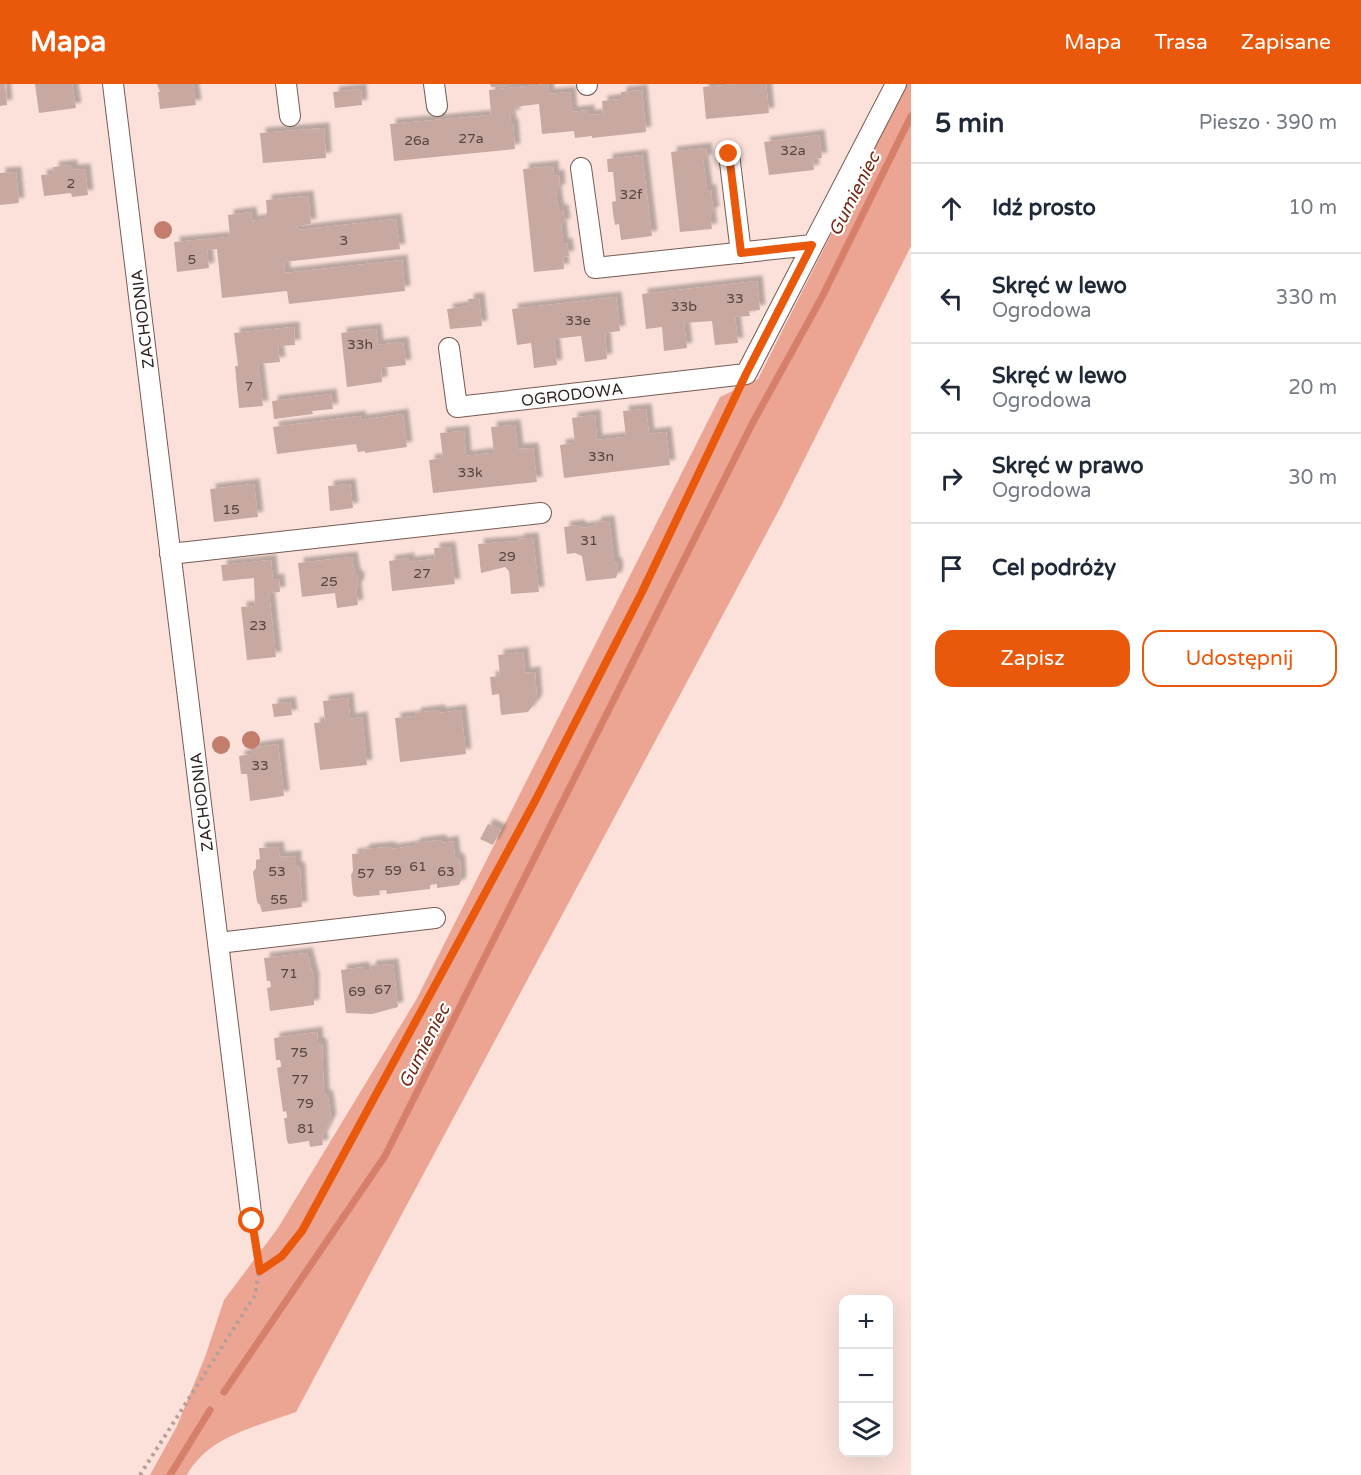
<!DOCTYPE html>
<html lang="pl">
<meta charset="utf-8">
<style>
:root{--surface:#fff;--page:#f2f2f3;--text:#1f2937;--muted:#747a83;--line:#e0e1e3;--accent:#ea580c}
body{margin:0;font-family:"Varela Round",sans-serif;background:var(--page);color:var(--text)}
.controls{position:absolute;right:18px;bottom:18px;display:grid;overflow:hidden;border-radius:12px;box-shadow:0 6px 24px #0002}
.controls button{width:54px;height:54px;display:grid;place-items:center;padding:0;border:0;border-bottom:2px solid var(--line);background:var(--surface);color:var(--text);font:30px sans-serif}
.stop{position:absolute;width:18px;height:18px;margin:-14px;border:4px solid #ea580c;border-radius:50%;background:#fff}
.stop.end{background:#ea580c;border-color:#fff;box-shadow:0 2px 6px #0008}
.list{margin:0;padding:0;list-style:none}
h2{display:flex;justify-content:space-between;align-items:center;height:78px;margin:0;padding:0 24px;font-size:26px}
h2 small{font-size:20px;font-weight:400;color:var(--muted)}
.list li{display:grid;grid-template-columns:39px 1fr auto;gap:18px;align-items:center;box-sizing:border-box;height:90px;padding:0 24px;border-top:2px solid var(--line)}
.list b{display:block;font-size:22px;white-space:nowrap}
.list p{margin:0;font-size:20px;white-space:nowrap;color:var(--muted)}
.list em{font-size:20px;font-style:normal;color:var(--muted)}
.actions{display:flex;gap:12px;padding:18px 24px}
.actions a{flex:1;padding:14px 0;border:2px solid var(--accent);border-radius:18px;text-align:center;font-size:21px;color:var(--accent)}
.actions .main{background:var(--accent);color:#fff}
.icon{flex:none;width:33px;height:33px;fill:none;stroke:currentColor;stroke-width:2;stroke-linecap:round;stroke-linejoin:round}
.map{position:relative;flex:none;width:911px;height:1391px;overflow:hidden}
header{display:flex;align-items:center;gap:36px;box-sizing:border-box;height:84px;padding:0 30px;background:var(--accent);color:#fff}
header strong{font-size:28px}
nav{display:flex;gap:33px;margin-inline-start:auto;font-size:21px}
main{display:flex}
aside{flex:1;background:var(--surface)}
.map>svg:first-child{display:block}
.green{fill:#eca592}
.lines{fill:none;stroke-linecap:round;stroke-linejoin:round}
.stream{stroke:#d67f69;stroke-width:7}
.building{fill:#c8a9a1;filter:url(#shadow)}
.minor-casing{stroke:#765b54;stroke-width:22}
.path{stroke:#b49f99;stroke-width:4;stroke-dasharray:3 4.5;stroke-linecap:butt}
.minor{stroke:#fff;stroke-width:20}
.tree{fill:#c27d6b}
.route{stroke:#ea580c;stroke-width:8}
.labels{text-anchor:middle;stroke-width:4.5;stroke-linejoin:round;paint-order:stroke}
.number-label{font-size:14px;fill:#544440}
.street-label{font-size:16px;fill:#2e221f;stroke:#fff}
.water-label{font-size:18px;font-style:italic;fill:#732511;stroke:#fff}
</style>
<header>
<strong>Mapa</strong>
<nav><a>Mapa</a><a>Trasa</a><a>Zapisane</a></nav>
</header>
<main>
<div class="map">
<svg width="911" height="1391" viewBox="0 0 911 1391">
<defs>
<filter id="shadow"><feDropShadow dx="5.5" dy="-5.5" stdDeviation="1.5" flood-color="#0004"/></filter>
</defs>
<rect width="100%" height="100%" fill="#fbe1da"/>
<path class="green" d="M907,0H911V162L779,426L296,1328C258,1342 208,1352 187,1391H150L177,1342L205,1273L224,1216L278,1144L416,916L720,313L758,295Z"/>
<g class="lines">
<path class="stream" d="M224,1308L385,1072L752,340L822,213L911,32
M170,1391L210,1326"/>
</g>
<path class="building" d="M0,0H5L7,21L0,22Z
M35,0H72L76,24L39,29Z
M157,0H193L196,21L160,25L158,8H160Z
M490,0H508V2L491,3Z
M548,0L549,10L570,8L572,28L589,26V31L603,30L602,17L621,15V8L642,6L646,48L592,54V52L575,54L574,47L542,50L539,20L514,23L515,31H510L511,40H513L515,65L394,77L390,40L491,31L489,6Z
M738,0H766L769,29L706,35L703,3Z
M361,5L362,21L335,24L333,8Z
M324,44L326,74L263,79L260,49Z
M819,51L822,74L813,75L814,86L769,91L764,58Z
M706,64L707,76H703L707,106H711L712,117L714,128L710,129L712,145L680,148L671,68Z
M642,71L652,152L621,156L619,140L615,141L613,129L612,118L616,117L613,88H608L607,75Z
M72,81V86L85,85L88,111L72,113L71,109L44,112L41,91L54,90L53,83Z
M553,82L554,92L559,91L560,106H556L557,116L559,126H563L565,140H561L563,160L567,159L569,172L563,173L564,185L534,188L523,85Z
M16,88L19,119L0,121V89Z
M308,112L311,140L297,142L298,146L396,135L400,165L284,178L285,189L402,176L405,207L289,220L287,207L222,214L217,165L207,166L209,184L177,188L174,158L230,153L228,131L251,128L252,137L265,135L267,128L266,116Z
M757,197L760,226L749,227L750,232L735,233L738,259L715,261L712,237L684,239L687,264L664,267L662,243L646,245L642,210Z
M616,213L620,247L605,249L607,275L585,278L581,252L554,255L557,281L534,284L531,259L517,261L512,225Z
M479,214L482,242L450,245L447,225L469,222L468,215Z
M294,243L295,261L278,262L280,278L258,280L263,322L239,324L235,282H238L234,249Z
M376,245L378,261L403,258L406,281L381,284L382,298L347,303L341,249Z
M331,310L333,325L312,327L313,330L274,335L272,317Z
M646,325L649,350L666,348L670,381L564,394L560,361L575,359L572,334L595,331L597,356L626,353L623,327Z
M403,330L407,363L365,369V367L358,368L356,360L277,370L273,343L360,332L361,336Z
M515,341L518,365L533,364L537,398L433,409L429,376L443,374L440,349L464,347L466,372L481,370L494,369L491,343Z
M254,400L258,433L214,438L210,405Z
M350,400L353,424L330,427L328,402Z
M609,437L614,478L617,480L618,488L616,494L586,497L582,472L575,469L567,470L564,443L578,441L582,444L594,442L597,438Z
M533,454L539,508L511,510L509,487L505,483L481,489L478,460L519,457L518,455Z
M450,463L455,500L392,507L389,477L409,474V478L435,475L434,464Z
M352,473L355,490L359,494V499L356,504L358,521L337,524L335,509L302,513L298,479Z
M271,476L273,496L279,495L280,508L269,509L276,573L247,576L241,523L255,522L254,494L223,497L221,481Z
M523,568L525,589L535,588L537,616L528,628L501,631L499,610L492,611L490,593L500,592L498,571Z
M348,614L350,635L362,633L367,681L320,686L314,639L325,638L323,617Z
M290,618L292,631L274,633L272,620Z
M440,626V629L461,626L466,670L400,678L395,634L416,632L415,629Z
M278,660L284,712L250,717L247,690H241L239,672L251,670V664Z
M488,740L501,746L493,761L480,755Z
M439,756L443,759L453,757L455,773L460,777L461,797L459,801L437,804V800H433L430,801V805L387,810L386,806H382L379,807L380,811L357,813L353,811L351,791L353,787L352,770L362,769L365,765L389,763L392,765L413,762L416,759Z
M278,763L280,773L296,772V782L300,785L302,823L262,828L260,821L257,818L253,788L256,784V776L260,775L259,764Z
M307,869L314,895V921L270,927L267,904L271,903L270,897H267L264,874Z
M393,880L398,923L372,930L346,929L341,886L364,883V887L371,886L370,882Z
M317,948L318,959L322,961L324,1010L328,1013L331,1035L322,1053L323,1061L310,1063L309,1057L289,1060L287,1057L284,1034H287V1031L286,1027L283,1028L277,984L281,983V980L280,976H276L274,954Z"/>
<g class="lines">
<g class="minor-casing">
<path id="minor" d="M113,0L252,1137
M286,0L290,32
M434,0L437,22
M587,0V1
M729,70L741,169
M581,84L595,184L812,161
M449,264L457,323L746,290L896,0
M170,470L541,429
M218,859L435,834"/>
</g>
<path class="path" d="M259,1187L282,1172L302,1147L535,716L642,509L735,312
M140,1391L255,1211L259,1187L255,1155"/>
<use href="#minor" class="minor"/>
</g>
<g class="tree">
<circle cx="163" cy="146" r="9"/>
<circle cx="251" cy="656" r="9"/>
<circle cx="221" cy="661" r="9"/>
</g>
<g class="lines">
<path class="route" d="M252,1137L260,1187L282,1172L302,1147L535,717L642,508L746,290L812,161L741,169L729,70"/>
</g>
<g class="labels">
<g class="number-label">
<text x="471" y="59">27a</text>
<text x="417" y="61">26a</text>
<text x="793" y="71">32a</text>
<text x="71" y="104">2</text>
<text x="631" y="115">32f</text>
<text x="344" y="161">3</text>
<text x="192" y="180">5</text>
<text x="735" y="219">33</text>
<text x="684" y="227">33b</text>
<text x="578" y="241">33e</text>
<text x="360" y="265">33h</text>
<text x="249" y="307">7</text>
<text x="601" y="377">33n</text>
<text x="470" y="393">33k</text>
<text x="231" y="430">15</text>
<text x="589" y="461">31</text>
<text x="507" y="477">29</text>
<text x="422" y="494">27</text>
<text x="329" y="502">25</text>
<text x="258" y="546">23</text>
<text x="260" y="686">33</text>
<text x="418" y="787">61</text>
<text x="393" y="791">59</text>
<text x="277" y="792">53</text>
<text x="446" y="792">63</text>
<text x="366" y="794">57</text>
<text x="279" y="820">55</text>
<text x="289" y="894">71</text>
<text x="383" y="910">67</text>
<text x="357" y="912">69</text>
<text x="299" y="973">75</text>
<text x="300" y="1000">77</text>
<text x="305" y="1024">79</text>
<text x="306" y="1049">81</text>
</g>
<g class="street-label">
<text transform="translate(142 235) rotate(-97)" y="6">ZACHODNIA</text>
<text transform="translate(572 310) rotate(-7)" y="6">OGRODOWA</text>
<text transform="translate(201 718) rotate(-97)" y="6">ZACHODNIA</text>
</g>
<g class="water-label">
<text transform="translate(854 110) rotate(-63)" y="6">Gumieniec</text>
<text transform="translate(424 962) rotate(-63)" y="6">Gumieniec</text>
</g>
</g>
</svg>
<div class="controls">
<button>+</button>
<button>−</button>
<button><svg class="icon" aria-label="layers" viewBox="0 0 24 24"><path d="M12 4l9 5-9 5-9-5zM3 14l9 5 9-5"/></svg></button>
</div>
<div class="stop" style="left:252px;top:1137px"></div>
<div class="stop end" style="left:729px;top:70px"></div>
</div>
<aside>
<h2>5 min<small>Pieszo · 390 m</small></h2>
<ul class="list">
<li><svg class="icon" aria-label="ahead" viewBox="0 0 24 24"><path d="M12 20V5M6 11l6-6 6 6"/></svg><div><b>Idź prosto</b></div><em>10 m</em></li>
<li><svg class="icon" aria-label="left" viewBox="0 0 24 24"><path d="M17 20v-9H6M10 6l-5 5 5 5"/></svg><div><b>Skręć w lewo</b><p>Ogrodowa</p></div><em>330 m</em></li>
<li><svg class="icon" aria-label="left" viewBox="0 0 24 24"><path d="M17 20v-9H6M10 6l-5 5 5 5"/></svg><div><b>Skręć w lewo</b><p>Ogrodowa</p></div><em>20 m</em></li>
<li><svg class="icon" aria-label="right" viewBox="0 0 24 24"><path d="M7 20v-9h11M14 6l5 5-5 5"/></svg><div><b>Skręć w prawo</b><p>Ogrodowa</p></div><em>30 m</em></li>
<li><svg class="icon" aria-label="arrive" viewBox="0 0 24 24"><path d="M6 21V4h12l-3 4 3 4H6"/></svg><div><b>Cel podróży</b></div></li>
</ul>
<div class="actions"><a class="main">Zapisz</a><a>Udostępnij</a></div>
</aside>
</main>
